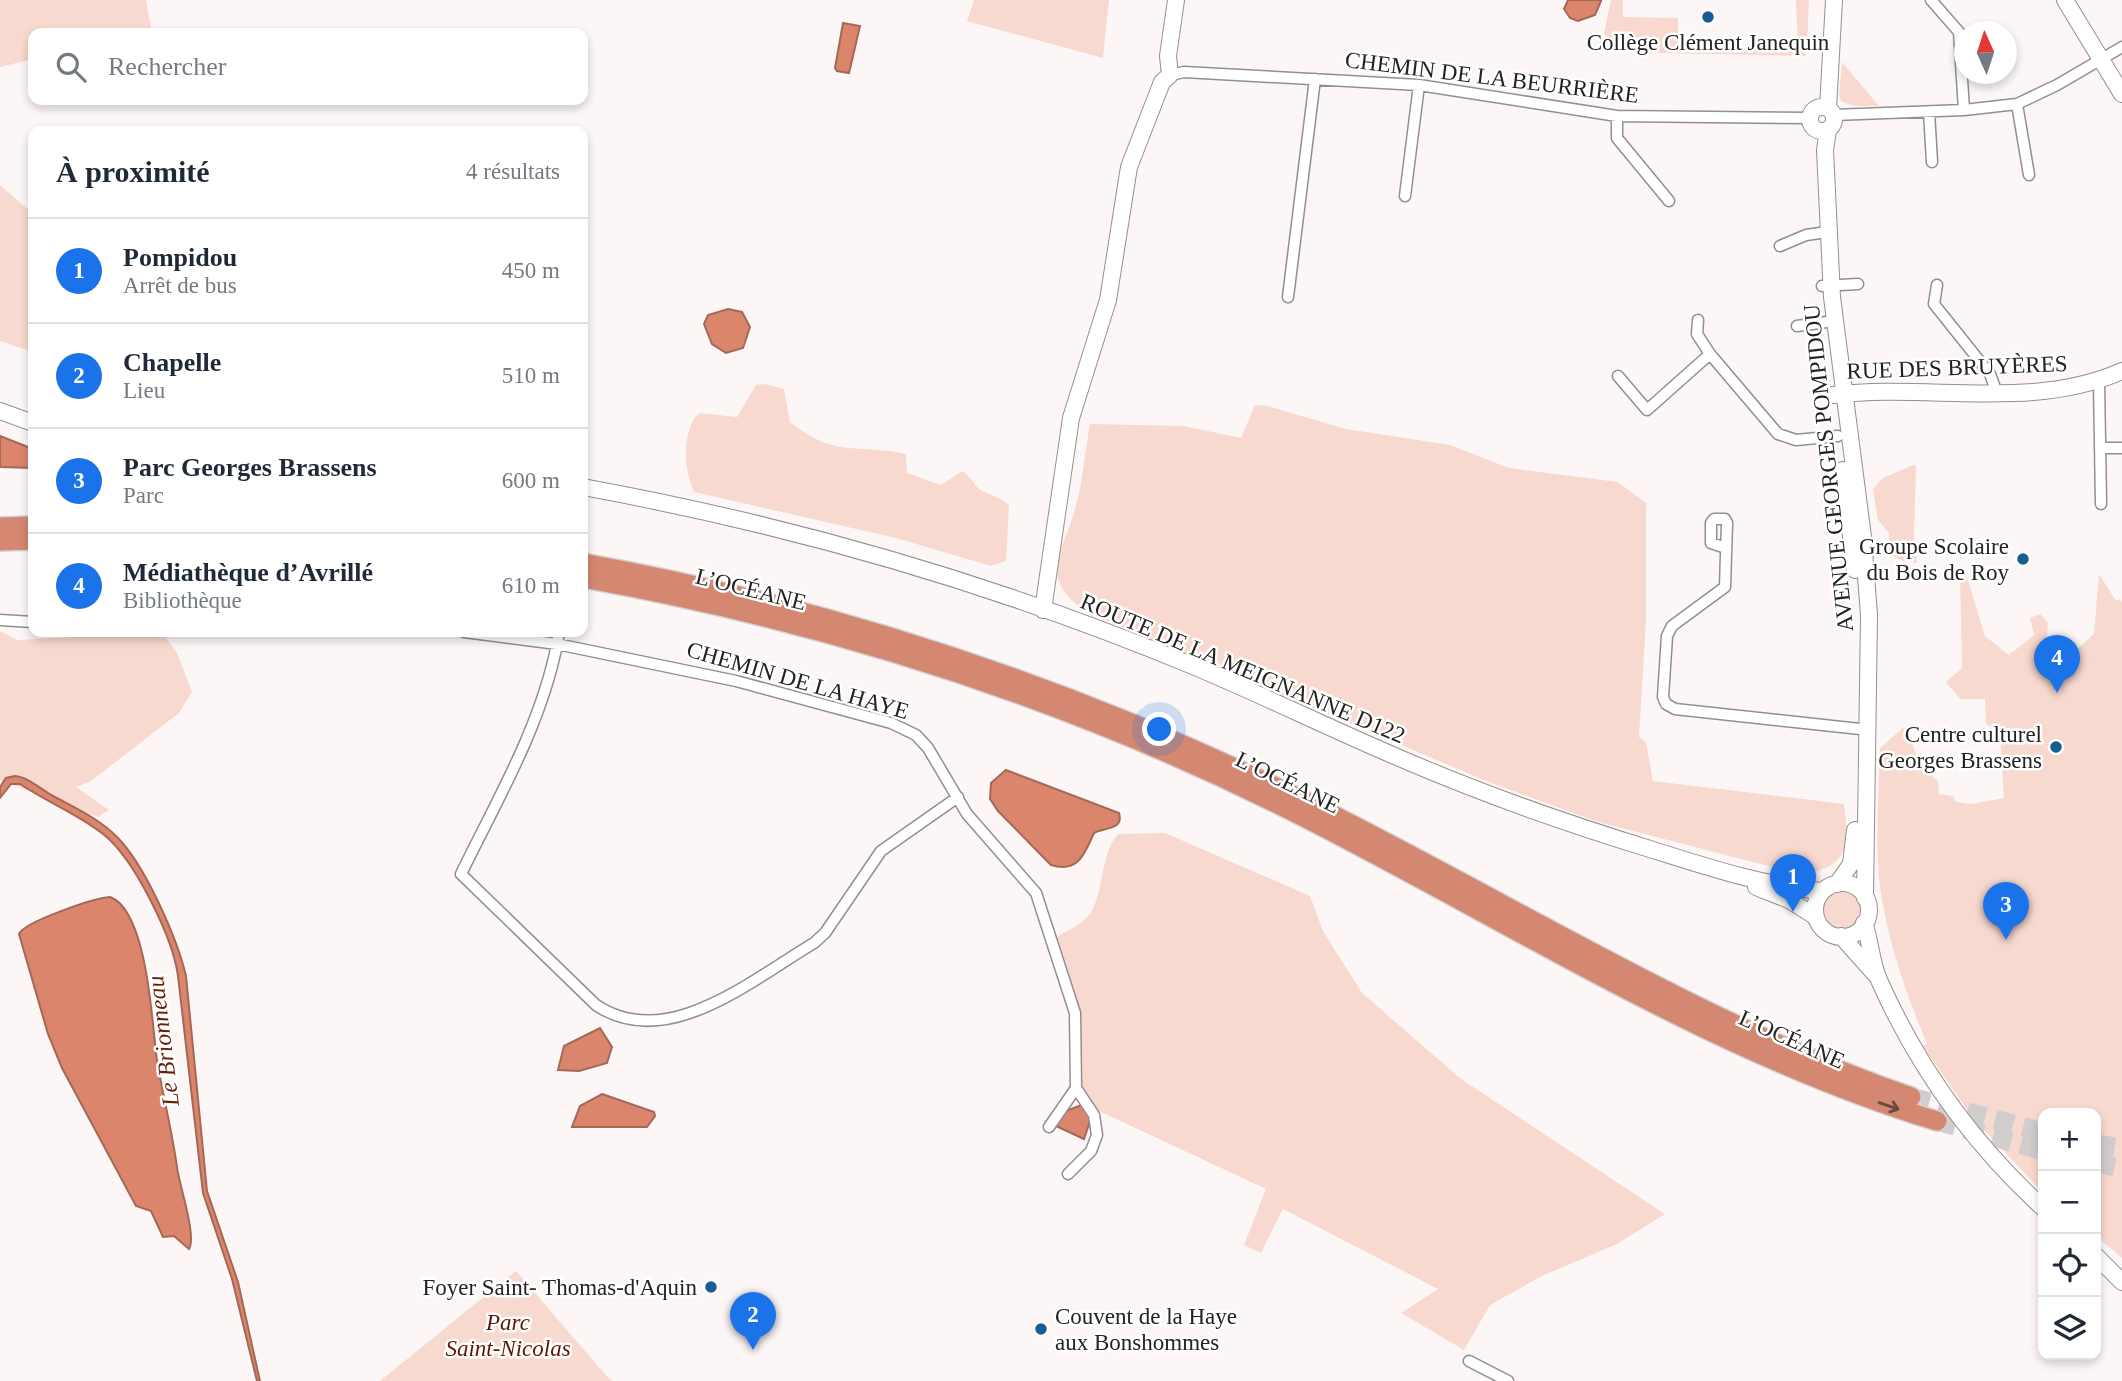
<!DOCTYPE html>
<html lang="fr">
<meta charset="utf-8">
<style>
:root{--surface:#fff;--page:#f2f2f3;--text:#1f2937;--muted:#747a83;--line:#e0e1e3;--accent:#1a73e8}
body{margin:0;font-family:Georgia,serif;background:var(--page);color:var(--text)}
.controls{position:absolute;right:21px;bottom:21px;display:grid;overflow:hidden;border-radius:14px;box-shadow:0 4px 10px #0003}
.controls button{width:63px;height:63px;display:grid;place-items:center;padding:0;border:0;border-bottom:2px solid var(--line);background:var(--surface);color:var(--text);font:35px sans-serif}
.compass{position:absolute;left:1954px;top:21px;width:63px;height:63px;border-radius:50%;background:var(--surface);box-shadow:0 4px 10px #0003;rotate:357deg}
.you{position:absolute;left:1160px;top:730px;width:24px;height:24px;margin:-18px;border:5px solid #fff;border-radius:50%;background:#1a73e8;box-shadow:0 0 0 10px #1a73e833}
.badge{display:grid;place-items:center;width:46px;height:46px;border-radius:50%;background:var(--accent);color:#fff;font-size:23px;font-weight:700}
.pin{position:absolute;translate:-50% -58px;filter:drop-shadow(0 2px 4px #0008)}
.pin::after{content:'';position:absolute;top:37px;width:24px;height:21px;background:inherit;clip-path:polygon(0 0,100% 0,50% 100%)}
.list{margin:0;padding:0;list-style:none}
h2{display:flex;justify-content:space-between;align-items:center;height:91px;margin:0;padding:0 28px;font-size:30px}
h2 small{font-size:23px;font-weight:400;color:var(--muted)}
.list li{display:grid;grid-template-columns:46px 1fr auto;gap:21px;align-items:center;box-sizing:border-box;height:105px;padding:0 28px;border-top:2px solid var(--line)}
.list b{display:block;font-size:26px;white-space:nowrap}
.list p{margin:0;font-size:23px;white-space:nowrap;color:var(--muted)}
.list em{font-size:23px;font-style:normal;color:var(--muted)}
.icon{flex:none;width:38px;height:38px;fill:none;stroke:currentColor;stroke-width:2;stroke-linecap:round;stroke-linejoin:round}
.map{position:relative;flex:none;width:2122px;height:1381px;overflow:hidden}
.search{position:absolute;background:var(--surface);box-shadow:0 4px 10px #0003;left:28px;top:28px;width:560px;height:77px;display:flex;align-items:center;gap:18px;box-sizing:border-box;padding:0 24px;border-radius:14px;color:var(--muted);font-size:26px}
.panel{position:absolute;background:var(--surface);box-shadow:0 4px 10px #0003;left:28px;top:126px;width:560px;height:511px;border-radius:14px}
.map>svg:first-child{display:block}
.green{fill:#f8d9cf}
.water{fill:#db856d;stroke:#a46856;stroke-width:2}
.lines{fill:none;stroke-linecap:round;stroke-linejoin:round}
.highway-tunnel{stroke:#d1cdcc;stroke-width:19;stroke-dasharray:19 10;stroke-linecap:butt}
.street-casing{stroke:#948f8e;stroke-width:13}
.secondary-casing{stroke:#948f8e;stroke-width:18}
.highway-casing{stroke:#d3d3d3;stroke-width:22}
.street{stroke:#fff;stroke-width:10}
.secondary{stroke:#fff;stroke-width:16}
.highway{stroke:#d48771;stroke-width:19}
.oneway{stroke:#6a4b42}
.poi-dot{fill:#185d91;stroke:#fff;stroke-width:2.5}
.labels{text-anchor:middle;stroke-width:5;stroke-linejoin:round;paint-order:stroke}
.poi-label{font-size:23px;fill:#242322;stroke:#fff;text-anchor:end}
.street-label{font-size:23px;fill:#242322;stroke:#fff}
.park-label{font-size:23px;font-style:italic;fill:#621600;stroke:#fff}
.water-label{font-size:24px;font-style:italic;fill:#691d04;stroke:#fff}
</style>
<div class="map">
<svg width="2122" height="1381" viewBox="0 0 2122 1381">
<rect width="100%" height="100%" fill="#fcf7f6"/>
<path class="green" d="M0,0H146L152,33H33V59L0,67Z
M974,0H1109L1103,58L967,21Z
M1611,0H1623V17L1678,18V47L1798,50L1796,0H1789H1809L1807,48L1804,49L1806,56L1613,52L1604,33Z
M1842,62L1879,106H1853L1841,101L1839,94Z
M0,185L33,214V352L0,341Z
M766,384L784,389L790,422C837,459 855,443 906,454L907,473L941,485L962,471C971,476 972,482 978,488C988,496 1001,496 1009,506L1006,561L991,566L896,538L694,492C684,470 682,439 695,417L700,413L737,417L756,385Z
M1255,405L1267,406L1346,429L1450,445L1509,468L1618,482L1646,503V620L1639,737L1646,742L1653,781L1844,804C1850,848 1847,872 1796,873L1598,822L1486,781L1085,611C1034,574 1066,550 1076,505C1083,479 1085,451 1090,424L1184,426L1241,438Z
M1913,465L1916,466L1914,537L1917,563L1903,561L1888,553L1889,533L1878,520L1873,489L1883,478Z
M1966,574L1985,636L2009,655L2034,635L2030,618L2040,614L2048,623L2047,638L2057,643L2064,661L2094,634L2099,574L2116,601L2120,599L2122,603V1258L2096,1236V1113H2043V1193L1972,1117L1923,1046L1927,1044C1908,998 1892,954 1883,905C1873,854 1879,799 1880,748L1903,728L1909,729C1912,751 1921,768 1938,781L1939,794L1953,796L1956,802L1971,804L2004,798L2000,733L1986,724L1985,699H1960L1946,682L1962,668L1960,577Z
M0,631L17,640L162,632L177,653L192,692L179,713L91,781L76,787L109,810L98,817L0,780Z
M1165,833L1310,896L1323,931L1362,993L1461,1079L1665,1214L1617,1244L1542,1276L1490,1305L1464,1350L1401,1313L1438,1289L1283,1209L1261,1253L1244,1245L1266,1189L1097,1110L1076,1088L1075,1013L1057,937C1066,931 1083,924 1089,915C1106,891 1098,858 1118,834Z
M1822 910a21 21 0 1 1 42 0a21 21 0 1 1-42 0Z
M516,1271L611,1381H380Z"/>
<path class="water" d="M1568,0H1601V1L1595,15L1578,21L1570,18L1564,9Z
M843,23L860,26L849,73L837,71L835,68Z
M728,309L742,312L750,327L743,348L726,353L712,344L704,324L708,315Z
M0,436L33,449V468L0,467Z
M1006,770L1119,813C1124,830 1105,827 1094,833C1085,852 1079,874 1051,865L998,811L990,799L991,783Z
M15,776C28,777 42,790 53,796C75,808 100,819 117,837C145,865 177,938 186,976L207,1191L238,1282L260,1381H257L232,1279L203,1193L178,976C173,938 134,858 103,834C78,814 47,802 20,784H11L0,798V787L6,778Z
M110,897C148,911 152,1026 157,1061C163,1096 172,1131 177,1167C179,1185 197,1236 189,1249L174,1236L163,1237L151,1211L136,1206L62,1068L48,1034L19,934C24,922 94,898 110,897Z
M600,1028L612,1047L607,1063L579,1071L558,1070L564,1046Z
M602,1094L654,1112L655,1116L647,1127H572L580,1106Z
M1084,1104L1090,1121L1084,1139L1056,1126L1063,1112Z"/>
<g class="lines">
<path class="highway-tunnel" d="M1911,1097L2043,1132
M1937,1121L2043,1151
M2096,1144L2122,1148
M2096,1163L2122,1168"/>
<g class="street-casing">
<path id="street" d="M1931,0L1959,32L1964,110
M1170,75L1184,72L1419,85L1617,116L1810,118
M2017,104L2029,175
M1929,112L1932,162
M1834,115L1964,110L2017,104L2057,85L2122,47
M1617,116V138L1669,201
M1405,196L1419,85
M1780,246L1806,235L1827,232
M1937,285L1934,304L1990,374L1997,393
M1822,286L1858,284
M1288,297L1315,79
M1797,326L1834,321
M1710,354L1778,434L1796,440L1838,436
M1618,376L1647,410L1710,354L1697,334L1698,320
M2099,381L2101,504
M2101,448H2122
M1726,548L1711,543V523L1714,519H1725L1727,523L1725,587L1672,626L1667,636L1663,697L1666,704L1675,709L1860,729
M0,620L33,622
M464,632L557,644C541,726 497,800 461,874L596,1005C667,1053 753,979 814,943L825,933L881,851L958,797
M559,632L557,644L736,681L891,723L916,735L928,748L967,814L1036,893L1075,1013L1076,1088L1094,1115L1097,1135L1091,1151L1068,1174
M1049,1127L1076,1088
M1469,1361L1508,1381"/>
</g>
<g class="secondary-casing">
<path id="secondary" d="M2065,0L2122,94
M1810 119a12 12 0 1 1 24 0a12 12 0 1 1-24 0Z
M1828,108L1834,0
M1828,130L1825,150L1832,297L1863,537L1869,615L1865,898
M1833,395C1928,383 2032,411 2122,371
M0,411L33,423
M1843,470L1855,570
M583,487C791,525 998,585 1193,666C1262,695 1329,728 1397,757C1480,793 1565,823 1650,849C1707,867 1764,886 1823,891
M1043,610L1071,418L1108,300L1129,167L1162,82L1170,75L1168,56L1176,0
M1815 910a27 27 0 1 1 54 0a27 27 0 1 1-54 0Z
M1837,884L1851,864L1855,830
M1756,887L1789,900L1816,917
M1864,923C1871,942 1871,962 1879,980C1918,1068 1972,1143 2043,1208
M1841,936L1874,973
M2096,1256L2122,1282"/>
</g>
<g class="highway-casing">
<path id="highway" d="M0,527L33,526
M0,541L33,540
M583,563C840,609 1087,693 1321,809C1517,907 1703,1025 1911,1097
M583,578C827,622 1066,698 1288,809C1502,916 1707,1051 1937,1121"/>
</g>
<use href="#street" class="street"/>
<use href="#secondary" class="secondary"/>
<use href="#highway" class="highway"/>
</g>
<defs><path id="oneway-shaft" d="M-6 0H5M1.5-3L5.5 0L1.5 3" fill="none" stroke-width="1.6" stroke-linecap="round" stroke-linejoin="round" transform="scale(1.75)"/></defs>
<use class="oneway" href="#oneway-shaft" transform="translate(1889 1106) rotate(19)"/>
<g class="poi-dot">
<circle cx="1708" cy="17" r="7"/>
<circle cx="2023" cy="559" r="7"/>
<circle cx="2056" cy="747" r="7"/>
<circle cx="711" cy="1287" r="7"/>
<circle cx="1041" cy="1329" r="7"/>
</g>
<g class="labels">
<g class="poi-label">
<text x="1708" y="50" text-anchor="middle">Collège Clément Janequin</text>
<text x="2009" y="554">Groupe Scolaire<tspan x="2009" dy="26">du Bois de Roy</tspan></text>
<text x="2042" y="742">Centre culturel<tspan x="2042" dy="26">Georges Brassens</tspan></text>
<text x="697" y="1295">Foyer Saint- Thomas-d'Aquin</text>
<text x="1055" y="1324" text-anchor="start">Couvent de la Haye<tspan x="1055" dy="26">aux Bonshommes</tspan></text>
</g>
<g class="street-label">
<text transform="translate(1492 77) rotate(7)" y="8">CHEMIN DE LA BEURRIÈRE</text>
<text transform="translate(1957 367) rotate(-2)" y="8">RUE DES BRUYÈRES</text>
<text transform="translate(1828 468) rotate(-96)" y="8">AVENUE GEORGES POMPIDOU</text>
<text transform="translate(751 589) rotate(14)" y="8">L’OCÉANE</text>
<text transform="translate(1243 668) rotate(23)" y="8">ROUTE DE LA MEIGNANNE D122</text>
<text transform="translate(798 680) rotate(16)" y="8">CHEMIN DE LA HAYE</text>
<text transform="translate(1288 782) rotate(26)" y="8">L’OCÉANE</text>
<text transform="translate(1792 1039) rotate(24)" y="8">L’OCÉANE</text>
</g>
<g class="park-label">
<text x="508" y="1330">Parc<tspan x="508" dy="26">Saint-Nicolas</tspan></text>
</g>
<g class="water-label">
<text transform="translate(163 1041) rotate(-97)" y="8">Le Brionneau</text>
</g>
</g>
</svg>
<div class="controls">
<button>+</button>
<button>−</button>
<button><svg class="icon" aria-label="locate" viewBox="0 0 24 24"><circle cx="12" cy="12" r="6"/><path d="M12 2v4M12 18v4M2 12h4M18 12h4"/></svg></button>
<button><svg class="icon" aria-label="layers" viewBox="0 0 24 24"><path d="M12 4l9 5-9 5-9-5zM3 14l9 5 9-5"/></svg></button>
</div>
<svg class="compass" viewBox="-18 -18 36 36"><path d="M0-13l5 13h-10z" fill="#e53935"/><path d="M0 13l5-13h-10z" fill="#747a83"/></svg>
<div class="you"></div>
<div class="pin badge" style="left:1793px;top:912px">1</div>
<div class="pin badge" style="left:753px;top:1350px">2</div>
<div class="pin badge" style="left:2006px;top:940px">3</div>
<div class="pin badge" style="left:2057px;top:693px">4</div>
<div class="search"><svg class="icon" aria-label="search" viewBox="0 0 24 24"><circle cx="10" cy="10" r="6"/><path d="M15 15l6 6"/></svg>Rechercher</div>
<section class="panel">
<h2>À proximité<small>4 résultats</small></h2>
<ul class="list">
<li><span class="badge">1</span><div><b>Pompidou</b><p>Arrêt de bus</p></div><em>450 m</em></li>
<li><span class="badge">2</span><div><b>Chapelle</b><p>Lieu</p></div><em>510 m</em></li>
<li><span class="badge">3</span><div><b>Parc Georges Brassens</b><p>Parc</p></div><em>600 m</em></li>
<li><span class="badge">4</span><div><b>Médiathèque d’Avrillé</b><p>Bibliothèque</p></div><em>610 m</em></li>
</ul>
</section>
</div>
